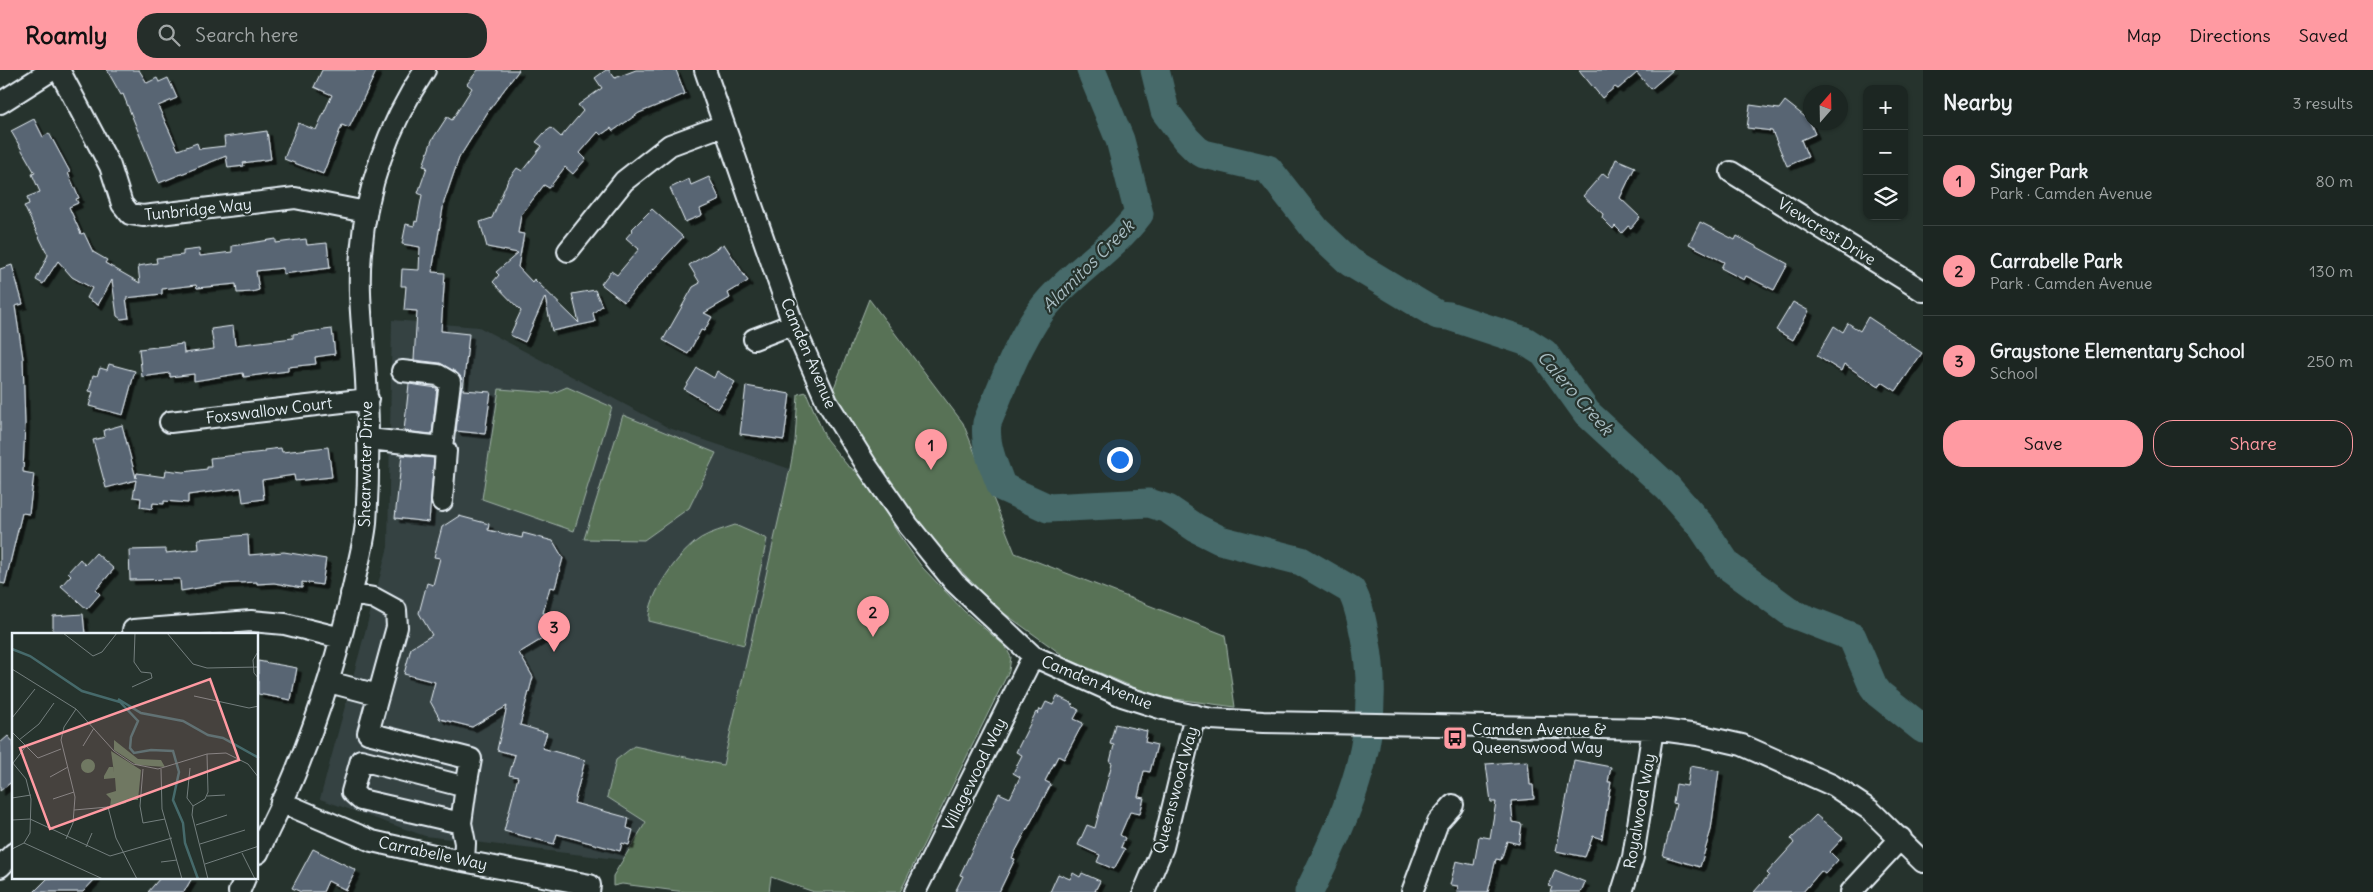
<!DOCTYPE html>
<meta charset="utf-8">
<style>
:root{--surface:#1c2622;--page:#252e2a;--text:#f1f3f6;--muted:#a0a5a5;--line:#3a4340;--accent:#ff9aa2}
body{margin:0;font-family:Delius,sans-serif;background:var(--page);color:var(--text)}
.controls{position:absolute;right:15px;top:15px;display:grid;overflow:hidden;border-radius:10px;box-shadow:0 1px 4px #0004}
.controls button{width:45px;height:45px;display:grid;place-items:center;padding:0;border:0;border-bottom:1px solid var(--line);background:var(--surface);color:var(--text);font:25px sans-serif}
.compass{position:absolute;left:1803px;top:15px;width:45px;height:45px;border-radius:50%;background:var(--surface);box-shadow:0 1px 4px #0004;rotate:20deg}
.you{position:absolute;left:1119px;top:389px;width:18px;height:18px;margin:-12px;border:4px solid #fff;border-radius:50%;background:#1a73e8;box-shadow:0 0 0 8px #1a73e833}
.badge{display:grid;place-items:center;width:32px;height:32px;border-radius:50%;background:var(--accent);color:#111;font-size:16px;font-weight:700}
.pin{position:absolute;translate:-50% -41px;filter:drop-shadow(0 1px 2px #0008)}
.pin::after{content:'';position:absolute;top:26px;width:18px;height:15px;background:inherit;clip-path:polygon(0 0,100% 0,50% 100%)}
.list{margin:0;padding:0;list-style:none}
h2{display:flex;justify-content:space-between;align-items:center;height:65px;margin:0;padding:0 20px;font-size:21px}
h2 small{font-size:16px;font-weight:400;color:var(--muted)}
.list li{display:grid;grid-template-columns:32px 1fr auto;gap:15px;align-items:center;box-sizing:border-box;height:90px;padding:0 20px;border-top:1px solid var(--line)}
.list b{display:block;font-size:19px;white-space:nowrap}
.list p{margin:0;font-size:16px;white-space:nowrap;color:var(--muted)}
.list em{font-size:16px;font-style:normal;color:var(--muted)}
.actions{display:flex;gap:10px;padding:15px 20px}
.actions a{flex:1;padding:11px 0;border:1px solid var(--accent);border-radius:20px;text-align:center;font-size:18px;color:var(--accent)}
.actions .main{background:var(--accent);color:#111}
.icon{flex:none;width:28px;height:28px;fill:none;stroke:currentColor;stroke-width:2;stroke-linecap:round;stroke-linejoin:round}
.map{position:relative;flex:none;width:1923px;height:822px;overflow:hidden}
header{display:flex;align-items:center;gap:30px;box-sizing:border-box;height:70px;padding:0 25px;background:var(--accent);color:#111}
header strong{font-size:24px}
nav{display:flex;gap:28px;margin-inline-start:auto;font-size:18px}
.search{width:350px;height:45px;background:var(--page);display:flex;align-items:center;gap:12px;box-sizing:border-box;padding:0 18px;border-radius:20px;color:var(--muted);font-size:19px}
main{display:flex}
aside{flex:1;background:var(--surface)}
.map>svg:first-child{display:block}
.built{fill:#354242}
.green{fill:#587257;stroke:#a0b2a8}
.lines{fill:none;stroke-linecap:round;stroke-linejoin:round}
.river{stroke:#466a6b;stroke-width:29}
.building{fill:#596573;stroke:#e8f1f8;filter:url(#shadow)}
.minor-casing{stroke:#e8f1f8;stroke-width:24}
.minor{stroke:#26332d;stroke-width:20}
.labels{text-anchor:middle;stroke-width:4.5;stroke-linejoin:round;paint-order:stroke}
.street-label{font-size:16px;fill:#e8f1f8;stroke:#26332d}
.poi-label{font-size:16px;fill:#e8f1f8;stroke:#26332d;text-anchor:start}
.water-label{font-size:18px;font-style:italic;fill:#a7bbc0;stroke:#26332d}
.inset-river{fill:none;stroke:#466a6b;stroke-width:2.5}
.inset-road{fill:none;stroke:#747f7e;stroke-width:1}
.view{fill:#ff9aa2;fill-opacity:0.15;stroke:#ff9aa2;stroke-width:2.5}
.inset-edge{fill:none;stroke:#e8f1f8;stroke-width:2.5}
</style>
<header>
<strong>Roamly</strong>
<div class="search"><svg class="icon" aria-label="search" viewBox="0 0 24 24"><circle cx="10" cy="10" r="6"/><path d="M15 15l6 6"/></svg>Search here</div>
<nav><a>Map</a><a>Directions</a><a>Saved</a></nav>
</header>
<main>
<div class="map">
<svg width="1923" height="822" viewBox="0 0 1923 822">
<defs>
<filter id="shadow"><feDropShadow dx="4.5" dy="4.5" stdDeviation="0" flood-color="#0009"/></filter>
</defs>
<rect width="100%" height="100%" fill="#26332d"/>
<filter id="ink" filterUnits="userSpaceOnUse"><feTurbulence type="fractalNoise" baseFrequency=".02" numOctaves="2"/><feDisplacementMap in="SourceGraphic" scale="10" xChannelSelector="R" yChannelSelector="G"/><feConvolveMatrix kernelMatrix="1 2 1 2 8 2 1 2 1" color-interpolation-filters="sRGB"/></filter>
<g filter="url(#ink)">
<path class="built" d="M392,250L479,257L669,358L790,399L723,696L666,715L624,790L425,766L320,729L388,477Z"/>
<path class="green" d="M869,229L963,353L1015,483L1225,565L1235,637L1154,626L1068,589L994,536L912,448L831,325Z
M567,317L612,337L574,461L482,429L499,319L553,323Z
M806,322L826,369L847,395L865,408L899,465L922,497L964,541L1005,576L1011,587L1009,601L900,822H814L771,807L769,822H685L622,814L613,816V806L646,752L607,727L616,690L634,676L723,695L790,399L795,371L798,324Z
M623,345L716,383L689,438L644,470L584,469Z
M735,455L767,469L744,575L649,551C647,525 680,481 701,468C711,462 724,459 735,455Z"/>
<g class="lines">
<path class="river" d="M1091,0L1120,70L1139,144C1114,177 1080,198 1052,228C1023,258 1003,314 987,353C984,374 994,397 1002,417L1048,438L1149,433L1168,439L1196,458L1220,470L1301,491L1351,520C1359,534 1362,552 1365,567C1384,664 1350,738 1309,822
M1155,0L1165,41L1186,69L1197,80L1204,84L1268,99L1316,160L1350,192L1438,245L1449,246L1525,271L1544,283L1587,343L1668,418L1702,457L1728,496L1793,544L1852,567L1873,616L1879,624L1923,659"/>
</g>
<path class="building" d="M107,0H139L147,13L157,8L159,12L168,8L177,28L158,36L178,80L197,73L199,79L225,76L224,67L267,61L271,89L243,93L244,96L228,98L226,86L159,113L123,24L121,25Z
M322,0H377L349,58L342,55L323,104L284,89L298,53L316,60L332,25L314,17Z
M478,0H519L489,40L459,88L444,132L432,202L445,203L441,261L469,264L463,320L491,322L485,364L456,361L462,313L461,307L456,302L440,293L414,290L417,241L404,240L406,216H401L402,199L419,200L420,177L402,174L406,154L414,156L415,151L417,152L422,125L418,123L427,97L423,96L432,70L447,47L452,50L472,18L467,14Z
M606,0H609L615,8L636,0H676L685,24L639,43L613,61L611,58L601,65L598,62L580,83L586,89L573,104L565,97L549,118L544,115L521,145L518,163L524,164L518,197L532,212L534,209L579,253L572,224L595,220L602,236L593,243L595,252L552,261L545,227L525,272L510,265L521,241L493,212L499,205L496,202L518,183L487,177L480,152L492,148L508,110L517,98L522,101L542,76L536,72L544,63L551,58L561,67L583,41L578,35L602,18L595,8Z
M1579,0H1673L1651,19L1637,3L1618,19L1615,17L1602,28Z
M1785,31L1809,50L1815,64L1801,70L1808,87L1787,96L1772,61L1747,58L1750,35L1779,39Z
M34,49L43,67L49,63L70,102L68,103L79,128L76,129L78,133L69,137L81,164L84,163L93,182L107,190L105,193L140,213L138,196L157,193L156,188L183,185V181L199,179L200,186L232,182V176L276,169V173L306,169L307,175L327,173L330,198L283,204V198L256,201L259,220L252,222L237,223L236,214L197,218L196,215L162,219V224L126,228L129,248L121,249L117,246L112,210L98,235L87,228L92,218L72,207L58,191L43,214L36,210L48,185L24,136L29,134L27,127L40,122L32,104L35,103L11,61Z
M1616,89L1635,97L1620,128L1640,147L1631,158L1628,156L1622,163L1615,156L1613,159L1602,148L1603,144L1583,126L1603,103L1608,107Z
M709,107L720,130L700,139L702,145L685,152L670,118L689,109L691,115Z
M652,139L683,167L624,232L601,214L611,201L617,205L639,179L626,168L633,160L632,159Z
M1700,152L1735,170L1737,166L1788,194L1774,220L1746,206L1744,210L1721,198L1724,192L1689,174Z
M724,174L748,211L728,223L730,228L704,243L712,247L704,261L701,260L688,284L663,270L693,217L700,213L689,195Z
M12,195L23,234L15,236L23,288L25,354L23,402L34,404L29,444L22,443L5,514L0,513V199Z
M1793,232L1809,241L1793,270L1776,260Z
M1868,247L1922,283L1896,321L1882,312L1879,317L1844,294L1841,301L1817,286L1834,256L1843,262L1848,253L1860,261Z
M233,256L235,275L293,268V264L332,259L335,284L315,287L316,294L288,297V301L244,307L243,303L194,311V304L170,307V303L142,307L139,279L183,274L184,283L214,279L211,259Z
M109,294L135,301L123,345L89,336L93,322L89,321L93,305L97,306L100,298L107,300Z
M697,298L714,308L717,301L735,312L718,339L684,319Z
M409,314L437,318L432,364L404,361Z
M746,316L790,324L784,370L740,364Z
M122,355L136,408L137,403L165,407L166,400L183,402L207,399V397H211L210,388L264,382V380L281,378L282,382L328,377L332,407L295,411L294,405L262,410L264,429L243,432L241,418L188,425V433L164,431V434L153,433L152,439L140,437L141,428L133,427L136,410L106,418L93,370L105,367L104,360Z
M402,385L434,388L429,452L395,448Z
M459,446L489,454L488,460L522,468L523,463L553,471L563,488L555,518L550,517L543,543L549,544L542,569L519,583L533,607L520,655L547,663L542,678L585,690L574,733L629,748L627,758L633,760L629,775L622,773L620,781L557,764L554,774L504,761L518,707L509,705L515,685L497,680L507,636L472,657L440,649L430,631L435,612L404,604L411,578L432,565L419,543L427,513L433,515L440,488L434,487L442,457Z
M248,465L249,485L284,482L326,489L322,515L302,512V518L274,513L257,514V512L221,514L181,521L180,509L130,510L129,480L166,479V483L199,479L198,469Z
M96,483L114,499L96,520L100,524L87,539L61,516L71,505L68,502L80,489L85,495Z
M83,544L85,564H53V546Z
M258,591L297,598L291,630L258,624Z
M1057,626L1073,634L1072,636L1079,640L1074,649L1083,653L1064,689L1058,686L1045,711L1051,714L1012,788L1015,789L999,822H955L963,806L960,805L999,723L1010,728L1020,707L1013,703L1022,685L1016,682L1036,642L1038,644L1040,639L1042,640L1046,632L1053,635Z
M1115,654L1147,661L1145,672L1157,675L1150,702L1144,701L1138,727L1144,728L1140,744L1130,742L1120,765L1125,768L1121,777L1125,779L1114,799L1097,792L1100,785L1078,775L1087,755L1095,758L1112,693L1110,692L1114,675L1110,674Z
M8,666L14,673V710L0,721V673Z
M1574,690L1611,697L1608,712H1611L1602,769L1593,766L1585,787L1556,781Z
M1528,691L1530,715H1533L1534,729L1511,731L1513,752L1522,754L1519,774L1507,771L1501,790L1496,789L1488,822H1457L1458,816L1450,815L1456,791L1474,795L1479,766L1490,768L1496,732H1491L1486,694Z
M1690,696L1719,701L1711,760L1700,797L1663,786L1676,734L1673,733L1676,714L1687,716Z
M1816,745L1843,768L1830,782L1838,790L1825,804L1821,801L1803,822H1754L1769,805L1767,803L1794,773L1791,769Z
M313,779L356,800L346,820L328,811L323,822H301L292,818Z
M1555,800L1585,812L1581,822H1550L1552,817L1549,816Z
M1073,803L1080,807L1082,803L1100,811L1095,821L1098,822H1050L1058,804L1070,809Z
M48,808H96L83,822H34Z
M160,808H192L184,822H148Z"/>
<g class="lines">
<g class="minor-casing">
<path id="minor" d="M59,0L110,96L122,134L130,144L143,146L295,128L366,142
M705,0L793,254L827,332L867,396L908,455L954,512L1033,586L1122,626L1163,639L1211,649L1263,652L1653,659L1698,665L1742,675L1832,715L1870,740L1923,792
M0,33L52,0
M1731,102L1923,221
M568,181L624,111L670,75L724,55
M754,269L793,254
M402,301L438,305L450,312L442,377
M170,352L368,329
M369,369L442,377L446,381L442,431
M351,524L374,528L396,540L397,557L368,663L471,689L466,717L361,690L352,722L361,730L461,753L465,773L464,791
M133,560L251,551L285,554L341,568
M329,612L378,625
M281,732L372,771L447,788L590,815L589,822
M461,753L466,717
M258,783C270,756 285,729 296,701C321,640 340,578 354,513C358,494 364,473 366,453C369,406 369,357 366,310C364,268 357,225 361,183C366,117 388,56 425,0
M0,797L14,783
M239,822L245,808
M915,822L1033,586
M1144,822L1163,777L1195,645
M1412,822L1438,752L1453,735
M1622,822L1633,787L1653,659
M1851,822L1901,768"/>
</g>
<use href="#minor" class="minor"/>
</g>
</g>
<defs>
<g id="bus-square" transform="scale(1.25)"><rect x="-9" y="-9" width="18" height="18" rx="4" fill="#ff9aa2" stroke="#26332d"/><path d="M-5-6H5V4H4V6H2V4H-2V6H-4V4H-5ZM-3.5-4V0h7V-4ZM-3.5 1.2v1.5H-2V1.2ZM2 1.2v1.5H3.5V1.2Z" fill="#111"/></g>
</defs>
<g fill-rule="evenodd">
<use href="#bus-square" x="1455" y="668"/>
</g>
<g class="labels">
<g class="street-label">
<text transform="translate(198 139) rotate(-6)" y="6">Tunbridge Way</text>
<text transform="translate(1827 161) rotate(32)" y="6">Viewcrest Drive</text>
<text transform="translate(809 283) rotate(67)" y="6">Camden Avenue</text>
<text transform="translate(269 340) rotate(-7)" y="6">Foxswallow Court</text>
<text transform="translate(365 394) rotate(-89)" y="6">Shearwater Drive</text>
<text transform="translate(1097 612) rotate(22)" y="6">Camden Avenue</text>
<text transform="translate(974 704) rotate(-64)" y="6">Villagewood Way</text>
<text transform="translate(1175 720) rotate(-75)" y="6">Queenswood Way</text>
<text transform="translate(1639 741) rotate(-80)" y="6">Royalwood Way</text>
<text transform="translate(433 783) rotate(12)" y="6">Carrabelle Way</text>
</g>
<g class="poi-label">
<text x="1472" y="665">Camden Avenue &amp;<tspan x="1472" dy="18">Queenswood Way</tspan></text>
</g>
<g class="water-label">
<text transform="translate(1088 196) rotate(-45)" y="6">Alamitos Creek</text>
<text transform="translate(1575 323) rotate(49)" y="6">Calero Creek</text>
</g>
</g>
<g transform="translate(12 563)">
<rect width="246" height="246" fill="#26332d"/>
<path d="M102,107L126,126L149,127L153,134L125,132L102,117ZM99,118L129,137L126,167H114V170L98,174L99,166L94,161L104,158L103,145L92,146V143L97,134H101L102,140ZM69 133a7 7 0 1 1 14 0a7 7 0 1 1-14 0Z" fill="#587257"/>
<path class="inset-river" d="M0,16L18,23L70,58L108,69L126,88L119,104L118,115L122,120L139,117L161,118L167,139L161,167L171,190L173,210L186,246M106,66L129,80L171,88L196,102L211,105L247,125"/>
<path class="inset-road" d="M51,0L81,23L90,19L105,0M155,0L181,31L195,35L247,34M247,17L241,27L242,40L247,46M0,36L64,76L102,118L121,131L146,136L195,121L214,120L236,131L247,145M120,54L140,45L139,40L129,39L122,29L123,0M182,63L237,75L247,73M0,85L23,56M0,99L26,125L49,116M7,107L27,91L42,70M71,113L82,95M195,121L196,159L193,166L181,173L180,182L196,246M0,129L14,146L19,166L18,200L12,210L0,216M1,130L14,113M178,135L175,165L181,173M131,136L128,173L131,190L153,186M149,136L150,176L170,246M38,144L56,134M195,163L213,162M0,165L19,162M41,166L62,159M62,177L96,174L104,205L125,246M0,187L18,186L98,223L160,205M184,192L215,182M54,206L61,190L63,164L49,107L52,94L64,76M12,210L91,246M188,211L233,197M74,214L80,200M230,220L243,246M149,229L165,227M193,231L247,213"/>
<path class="view" d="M198,46L227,127L38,196L8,115Z"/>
<rect width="246" height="246" class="inset-edge"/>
</g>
</svg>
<div class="controls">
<button>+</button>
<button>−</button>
<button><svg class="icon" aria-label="layers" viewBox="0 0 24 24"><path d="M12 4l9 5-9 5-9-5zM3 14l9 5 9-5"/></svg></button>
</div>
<svg class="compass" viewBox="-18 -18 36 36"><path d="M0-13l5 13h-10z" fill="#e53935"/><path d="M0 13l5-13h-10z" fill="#a0a5a5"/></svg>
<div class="you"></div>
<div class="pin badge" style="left:931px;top:400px">1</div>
<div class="pin badge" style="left:873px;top:567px">2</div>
<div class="pin badge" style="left:554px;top:582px">3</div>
</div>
<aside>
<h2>Nearby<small>3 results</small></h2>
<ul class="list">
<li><span class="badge">1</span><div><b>Singer Park</b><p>Park · Camden Avenue</p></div><em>80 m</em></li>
<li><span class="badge">2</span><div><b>Carrabelle Park</b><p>Park · Camden Avenue</p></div><em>130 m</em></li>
<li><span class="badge">3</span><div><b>Graystone Elementary School</b><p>School</p></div><em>250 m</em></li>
</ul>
<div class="actions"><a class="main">Save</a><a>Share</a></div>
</aside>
</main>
